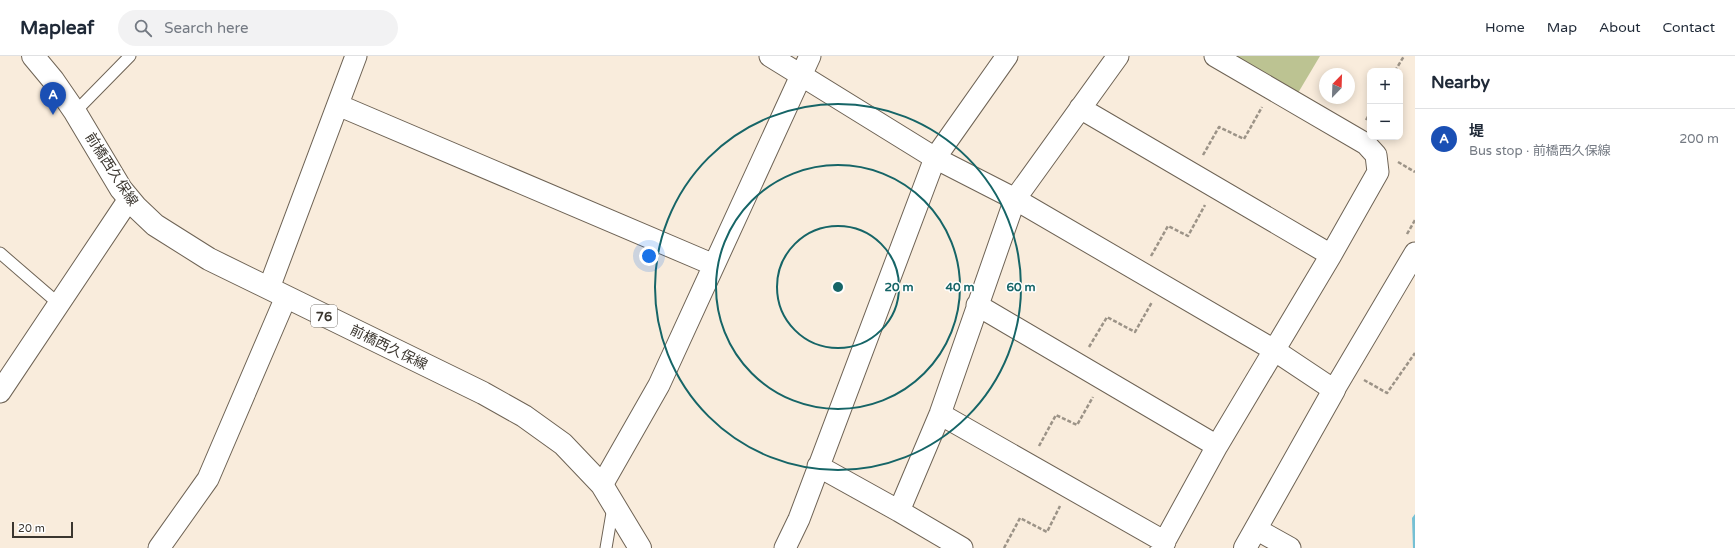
<!DOCTYPE html>
<meta charset="utf-8">
<style>
:root{--surface:#fff;--page:#f2f2f3;--text:#1f2937;--muted:#747a83;--line:#e0e1e3;--accent:#111827}
body{margin:0;font-family:"Varela Round","Noto Sans JP",sans-serif;background:var(--page);color:var(--text)}
.controls{position:absolute;right:12px;top:12px;display:grid;overflow:hidden;border-radius:8px;box-shadow:0 2px 10px #0003}
.controls button{width:36px;height:36px;display:grid;place-items:center;padding:0;border:0;border-bottom:1px solid var(--line);background:var(--surface);color:var(--text);font:20px sans-serif}
.compass{position:absolute;left:1319px;top:12px;width:36px;height:36px;border-radius:50%;background:var(--surface);box-shadow:0 2px 10px #0003;rotate:23deg}
.scale{position:absolute;left:12px;bottom:10px;width:61px;box-sizing:border-box;padding-left:4px;border:2px solid #3b362f;border-top:0;font-size:11px;line-height:14px;white-space:nowrap;color:#3b362f;-webkit-text-stroke:3px #fff;paint-order:stroke}
.you{position:absolute;left:649px;top:200px;width:14px;height:14px;margin:-10px;border:3px solid #fff;border-radius:50%;background:#1a73e8;box-shadow:0 0 0 6px #1a73e833}
.badge{display:grid;place-items:center;width:26px;height:26px;border-radius:50%;background:var(--accent);color:#fff;font-size:13px;font-weight:700}
.pin{position:absolute;translate:-50% -33px;filter:drop-shadow(0 1px 2px #0008)}
.pin::after{content:'';position:absolute;top:21px;width:14px;height:12px;background:inherit;clip-path:polygon(0 0,100% 0,50% 100%)}
.list{margin:0;padding:0;list-style:none}
h2{display:flex;justify-content:space-between;align-items:center;height:52px;margin:0;padding:0 16px;font-size:17px}
h2 small{font-size:13px;font-weight:400;color:var(--muted)}
.list li{display:grid;grid-template-columns:26px 1fr auto;gap:12px;align-items:center;box-sizing:border-box;height:60px;padding:0 16px;border-top:1px solid var(--line)}
.list b{display:block;font-size:15px;white-space:nowrap}
.list p{margin:0;font-size:13px;white-space:nowrap;color:var(--muted)}
.list em{font-size:13px;font-style:normal;color:var(--muted)}
.icon{flex:none;width:22px;height:22px;fill:none;stroke:currentColor;stroke-width:2;stroke-linecap:round;stroke-linejoin:round}
.map{position:relative;flex:none;width:1415px;height:492px;overflow:hidden}
header{display:flex;align-items:center;gap:24px;box-sizing:border-box;height:56px;padding:0 20px;background:var(--surface);border-bottom:1px solid var(--line)}
header strong{font-size:19px}
nav{display:flex;gap:22px;margin-inline-start:auto;font-size:14px}
.search{width:280px;height:36px;background:var(--page);display:flex;align-items:center;gap:10px;box-sizing:border-box;padding:0 14px;border-radius:22px;color:var(--muted);font-size:15px}
main{display:flex}
aside{flex:1;background:var(--surface)}
.map>svg:first-child{display:block}
.green{fill:#bcc392}
.water{fill:#75c0d4}
.lines{fill:none;stroke-linecap:round;stroke-linejoin:round}
.lane-casing{stroke:#6e6355;stroke-width:13}
.street-casing{stroke:#6e6355;stroke-width:23}
.secondary-casing{stroke:#6e6355;stroke-width:24}
.primary-casing{stroke:#6e6355;stroke-width:24}
.path{stroke:#9c9387;stroke-width:2.5;stroke-dasharray:4 2;stroke-linecap:butt}
.lane{stroke:#fff;stroke-width:11}
.street{stroke:#fff;stroke-width:21}
.secondary{stroke:#fff;stroke-width:22}
.primary{stroke:#fff;stroke-width:22}
.ring{fill:none;stroke:#166567;stroke-width:2}
.labels{text-anchor:middle;stroke-width:3;stroke-linejoin:round;paint-order:stroke}
.shield{fill:#fff;stroke:#76726d;stroke-width:1}
.shield-label{font-size:13px;font-weight:bold;fill:#3b362f}
.street-label{font-size:14px;fill:#3b362f;stroke:#fff}
.centre{fill:#166567;stroke:#fff;stroke-width:2}
.ring-label{font-size:12px;text-anchor:middle;font-weight:bold;fill:#166567;stroke:#fff;stroke-width:3;stroke-linejoin:round;paint-order:stroke}
</style>
<header>
<strong>Mapleaf</strong>
<div class="search"><svg class="icon" aria-label="search" viewBox="0 0 24 24"><circle cx="10" cy="10" r="6"/><path d="M15 15l6 6"/></svg>Search here</div>
<nav><a>Home</a><a>Map</a><a>About</a><a>Contact</a></nav>
</header>
<main>
<div class="map">
<svg width="1415" height="492" viewBox="0 0 1415 492">
<rect width="100%" height="100%" fill="#f9ecdc"/>
<path class="green" d="M1225,0H1320L1295,42Z"/>
<path class="water" d="M1415,458V492H1413L1412,462Z"/>
<g class="lines">
<g class="lane-casing">
<path id="lane" d="M75,56L130,0
M0,197L59,248
M606,492L613,451"/>
</g>
<g class="street-casing">
<path id="street" d="M770,0L935,102L1015,143L1274,294L1334,334L1415,197
M338,49L714,209
M1080,52L1331,199
M269,232L356,0
M977,249L1217,390
M0,336L129,143
M940,358L1165,486
M818,410L899,455L962,492
M602,429L659,329L810,0
M899,455L940,358L1015,143L1118,0
M1256,473L1290,492
M159,492L208,423L286,241
M785,492L799,463L935,102L1007,0
M1161,492L1217,390L1331,199L1378,116L1376,99L1366,88L1215,0"/>
</g>
<g class="secondary-casing">
<path id="secondary" d="M1245,492L1334,334"/>
</g>
<g class="primary-casing">
<path id="primary" d="M33,0L53,24L75,56L121,133L136,151L155,169L209,203L483,337L524,360L563,388L602,429L640,492"/>
</g>
<path class="path" d="M1395,15L1404,0
M1366,64L1370,57
M1203,99L1219,71L1244,83L1262,51
M1398,106L1415,116
M1407,178L1415,164
M1151,200L1168,170L1188,180L1205,149
M1089,291L1107,261L1135,276L1152,246
M1364,324L1387,337L1415,297
M1039,390L1056,359L1077,369L1093,341
M1004,492L1020,462L1047,476L1060,450"/>
<use href="#lane" class="lane"/>
<use href="#street" class="street"/>
<use href="#secondary" class="secondary"/>
<use href="#primary" class="primary"/>
</g>
<g class="ring">
<circle cx="838" cy="231" r="61"/>
<circle cx="838" cy="231" r="122"/>
<circle cx="838" cy="231" r="183"/>
</g>
<g class="labels">
<rect class="shield" x="311" y="249" width="26" height="22" rx="3"/>
<g class="shield-label">
<text x="324" y="265">76</text>
</g>
<g class="street-label">
<text transform="translate(112 113) rotate(57)" y="5">前橋西久保線</text>
<text transform="translate(389 291) rotate(26)" y="5">前橋西久保線</text>
</g>
</g>
<circle cx="838" cy="231" r="6" class="centre"/>
<g class="ring-label">
<text x="899" y="235">20 m</text>
<text x="960" y="235">40 m</text>
<text x="1021" y="235">60 m</text>
</g>
</svg>
<div class="controls">
<button>+</button>
<button>−</button>
</div>
<svg class="compass" viewBox="-18 -18 36 36"><path d="M0-13l5 13h-10z" fill="#e53935"/><path d="M0 13l5-13h-10z" fill="#747a83"/></svg>
<div class="scale">20 m</div>
<div class="you"></div>
<div class="pin badge" style="left:53px;top:59px;background:#1a4fb4">A</div>
</div>
<aside>
<h2>Nearby<small></small></h2>
<ul class="list">
<li><span class="badge" style="background:#1a4fb4">A</span><div><b>堤</b><p>Bus stop · 前橋西久保線</p></div><em>200 m</em></li>
</ul>
</aside>
</main>
